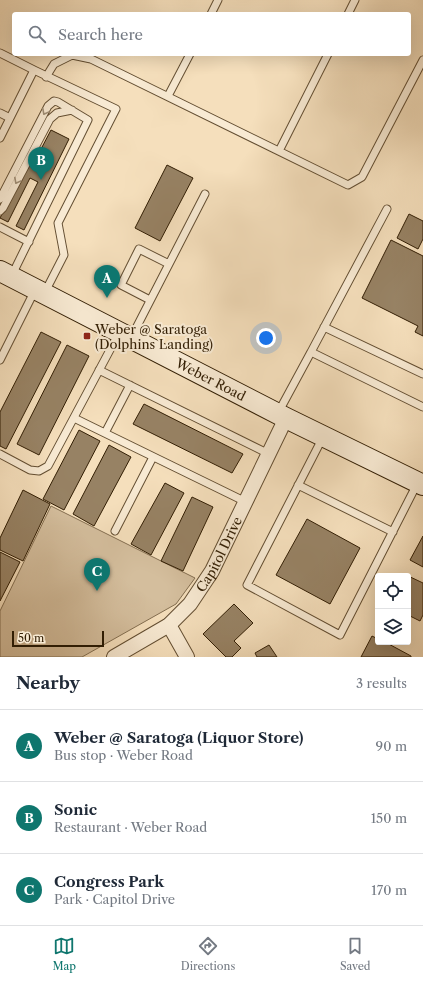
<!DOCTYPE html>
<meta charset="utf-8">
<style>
:root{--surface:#fff;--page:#f2f2f3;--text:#1f2937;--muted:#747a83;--line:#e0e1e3;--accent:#0f766e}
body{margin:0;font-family:"Libre Caslon Text",serif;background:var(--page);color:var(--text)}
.controls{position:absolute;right:12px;bottom:12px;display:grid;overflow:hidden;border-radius:4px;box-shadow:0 4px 16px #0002}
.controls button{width:36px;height:36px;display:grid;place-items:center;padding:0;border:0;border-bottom:1px solid var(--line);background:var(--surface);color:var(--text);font:20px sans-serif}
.scale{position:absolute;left:12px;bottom:10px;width:92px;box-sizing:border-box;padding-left:4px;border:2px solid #321e04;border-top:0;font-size:11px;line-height:14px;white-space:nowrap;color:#321e04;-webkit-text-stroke:3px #f8ead3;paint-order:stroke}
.you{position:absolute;left:266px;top:338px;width:14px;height:14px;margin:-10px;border:3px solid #fff;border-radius:50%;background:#1a73e8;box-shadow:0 0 0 6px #1a73e833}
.badge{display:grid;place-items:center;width:26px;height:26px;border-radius:50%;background:var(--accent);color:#fff;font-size:13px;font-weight:700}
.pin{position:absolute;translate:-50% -33px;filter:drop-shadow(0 1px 2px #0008)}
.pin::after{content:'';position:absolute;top:21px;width:14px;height:12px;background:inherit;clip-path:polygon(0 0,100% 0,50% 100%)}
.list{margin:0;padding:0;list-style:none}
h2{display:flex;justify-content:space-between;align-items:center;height:52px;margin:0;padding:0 16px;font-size:17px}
h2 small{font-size:13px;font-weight:400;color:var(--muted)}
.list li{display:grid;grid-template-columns:26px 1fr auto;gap:12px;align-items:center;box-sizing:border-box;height:72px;padding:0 16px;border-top:1px solid var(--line)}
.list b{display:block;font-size:15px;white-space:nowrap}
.list p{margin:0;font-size:13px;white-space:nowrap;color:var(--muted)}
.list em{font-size:13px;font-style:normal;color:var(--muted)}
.icon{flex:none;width:22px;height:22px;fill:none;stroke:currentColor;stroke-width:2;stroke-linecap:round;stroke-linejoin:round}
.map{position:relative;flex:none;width:423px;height:657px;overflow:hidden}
.search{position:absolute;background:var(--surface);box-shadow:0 4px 16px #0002;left:12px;right:12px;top:12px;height:44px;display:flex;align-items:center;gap:10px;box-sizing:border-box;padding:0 14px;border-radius:4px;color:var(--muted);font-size:15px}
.sheet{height:268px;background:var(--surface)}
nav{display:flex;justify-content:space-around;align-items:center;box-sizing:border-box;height:56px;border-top:1px solid var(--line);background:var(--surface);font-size:11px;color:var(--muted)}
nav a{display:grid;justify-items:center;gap:2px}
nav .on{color:var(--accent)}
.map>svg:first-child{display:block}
.green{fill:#d4be9d;stroke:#836e50}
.building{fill:#978264;stroke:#321e04}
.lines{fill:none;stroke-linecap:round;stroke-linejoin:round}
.service-casing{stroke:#634e32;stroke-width:9}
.minor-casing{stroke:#634e32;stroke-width:16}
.secondary-casing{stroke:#321e04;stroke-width:22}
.service{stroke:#f8ead3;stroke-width:7}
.minor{stroke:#f8ead3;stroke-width:14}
.secondary{stroke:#f8ead3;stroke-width:20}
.oneway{stroke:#9f8e76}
.poi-dot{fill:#8f2418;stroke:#f8ead3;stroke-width:1.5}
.labels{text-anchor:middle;stroke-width:4;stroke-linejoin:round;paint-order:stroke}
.poi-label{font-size:13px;fill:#321e04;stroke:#f8ead3;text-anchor:start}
.street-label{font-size:13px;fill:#321e04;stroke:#f8ead3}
</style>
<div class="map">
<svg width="423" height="657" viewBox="0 0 423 657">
<rect width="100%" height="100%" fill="#f5dfbc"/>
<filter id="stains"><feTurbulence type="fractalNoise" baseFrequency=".005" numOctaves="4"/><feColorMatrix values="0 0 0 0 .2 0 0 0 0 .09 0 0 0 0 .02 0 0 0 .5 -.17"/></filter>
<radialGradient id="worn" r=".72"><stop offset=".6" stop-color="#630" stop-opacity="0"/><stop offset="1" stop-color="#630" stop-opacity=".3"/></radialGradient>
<path class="green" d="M51,506L195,578L176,604L82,657H0V611Z"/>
<path class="building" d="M51,130L69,139L24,230L16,226L38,182L30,178L8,222L0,218L36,149L40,151Z
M167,165L193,178L160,241L135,228Z
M409,214L423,221V239L418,249L397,238Z
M391,240L423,256V336L415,332L418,326L362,298Z
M41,332L61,342L6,449L0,446V412Z
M67,345L89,356L39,455L17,444Z
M144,404L243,454L232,473L133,424Z
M79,430L100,441L64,510L43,499Z
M109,445L131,457L94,526L73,514Z
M165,483L184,493L151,555L131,544Z
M23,490L50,504L23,561L0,550V538Z
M192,497L213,507L183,571L161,561Z
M307,519L360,548L330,604L276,575Z
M423,536V567L410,560Z
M0,552L20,562L0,601Z
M404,574L423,583V615L420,621L408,615V610L410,606L408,605V576H403Z
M234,604L253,623L234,641L241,648L232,657H226L203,634Z
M372,636L378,639V642H385L411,656V657H361Z
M269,645L277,657H257L255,653Z"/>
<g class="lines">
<g class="service-casing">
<path id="service" d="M211,14L218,0
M348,14L355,0
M0,53L34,70L0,138
M34,70L116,109L58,223L64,255L45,292
M46,77L54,64L72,55L91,59L348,185L362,177L423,60
M168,96L190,54
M0,113L10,118
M279,151L328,54
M0,199L48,106L54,101L58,102L88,120L12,275
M0,211L3,208L50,119L57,113L72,110
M0,227L29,242
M150,300L121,285L139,249L169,264
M324,327L423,374
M132,336L205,194
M311,352L387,209
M0,360L35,290
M99,370L269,454
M278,413L311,352L423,407
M74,418L246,502
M105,433L130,385
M323,437L247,585L340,635L417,484
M0,454L30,470L39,471L48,466L119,333
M298,485L393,532
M115,531L153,457"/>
</g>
<g class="minor-casing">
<g id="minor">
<path d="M169,625L187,657"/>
<path id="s1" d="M114,657L169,625L190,604L212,571L286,418"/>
</g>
</g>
<g class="secondary-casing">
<g id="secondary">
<path id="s2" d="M0,271L286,418L423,485"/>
</g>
</g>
<use href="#service" class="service"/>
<use href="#minor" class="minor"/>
<use href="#secondary" class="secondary"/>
</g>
<defs><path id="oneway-chevron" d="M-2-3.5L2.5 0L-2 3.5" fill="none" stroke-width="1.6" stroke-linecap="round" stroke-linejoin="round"/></defs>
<g class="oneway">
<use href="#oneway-chevron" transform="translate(45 112) rotate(118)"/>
<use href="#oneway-chevron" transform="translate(17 181) rotate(118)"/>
</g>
<rect class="poi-dot" x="83" y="332" width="8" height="8" rx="2"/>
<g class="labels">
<g class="poi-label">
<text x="95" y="334">Weber @ Saratoga<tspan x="95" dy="15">(Dolphins Landing)</tspan></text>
</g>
<g class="street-label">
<text dy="5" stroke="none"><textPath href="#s2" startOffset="237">Weber Road</textPath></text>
<text dy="5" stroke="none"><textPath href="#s1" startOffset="151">Capitol Drive</textPath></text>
</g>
</g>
<rect width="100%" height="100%" filter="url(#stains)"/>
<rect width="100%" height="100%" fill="url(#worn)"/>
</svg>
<div class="controls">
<button><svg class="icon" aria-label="locate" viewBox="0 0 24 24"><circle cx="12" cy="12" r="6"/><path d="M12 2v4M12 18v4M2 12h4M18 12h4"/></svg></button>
<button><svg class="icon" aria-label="layers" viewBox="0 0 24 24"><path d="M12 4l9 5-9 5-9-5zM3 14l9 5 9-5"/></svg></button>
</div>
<div class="scale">50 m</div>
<div class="you"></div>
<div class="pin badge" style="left:107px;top:298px">A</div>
<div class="pin badge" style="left:41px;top:180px">B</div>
<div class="pin badge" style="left:97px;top:591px">C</div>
<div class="search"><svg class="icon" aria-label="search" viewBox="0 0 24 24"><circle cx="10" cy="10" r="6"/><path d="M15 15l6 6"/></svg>Search here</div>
</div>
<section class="sheet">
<h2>Nearby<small>3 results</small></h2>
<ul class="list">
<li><span class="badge">A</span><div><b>Weber @ Saratoga (Liquor Store)</b><p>Bus stop · Weber Road</p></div><em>90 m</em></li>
<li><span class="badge">B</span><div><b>Sonic</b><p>Restaurant · Weber Road</p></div><em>150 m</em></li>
<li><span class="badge">C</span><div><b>Congress Park</b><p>Park · Capitol Drive</p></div><em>170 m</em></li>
</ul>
</section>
<nav>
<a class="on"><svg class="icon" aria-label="map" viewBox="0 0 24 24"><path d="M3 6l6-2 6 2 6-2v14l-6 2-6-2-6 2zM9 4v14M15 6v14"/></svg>Map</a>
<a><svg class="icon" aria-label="directions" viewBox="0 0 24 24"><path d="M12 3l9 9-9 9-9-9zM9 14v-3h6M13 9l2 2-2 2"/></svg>Directions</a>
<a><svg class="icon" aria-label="saved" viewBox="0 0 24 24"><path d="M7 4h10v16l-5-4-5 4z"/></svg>Saved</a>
</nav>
